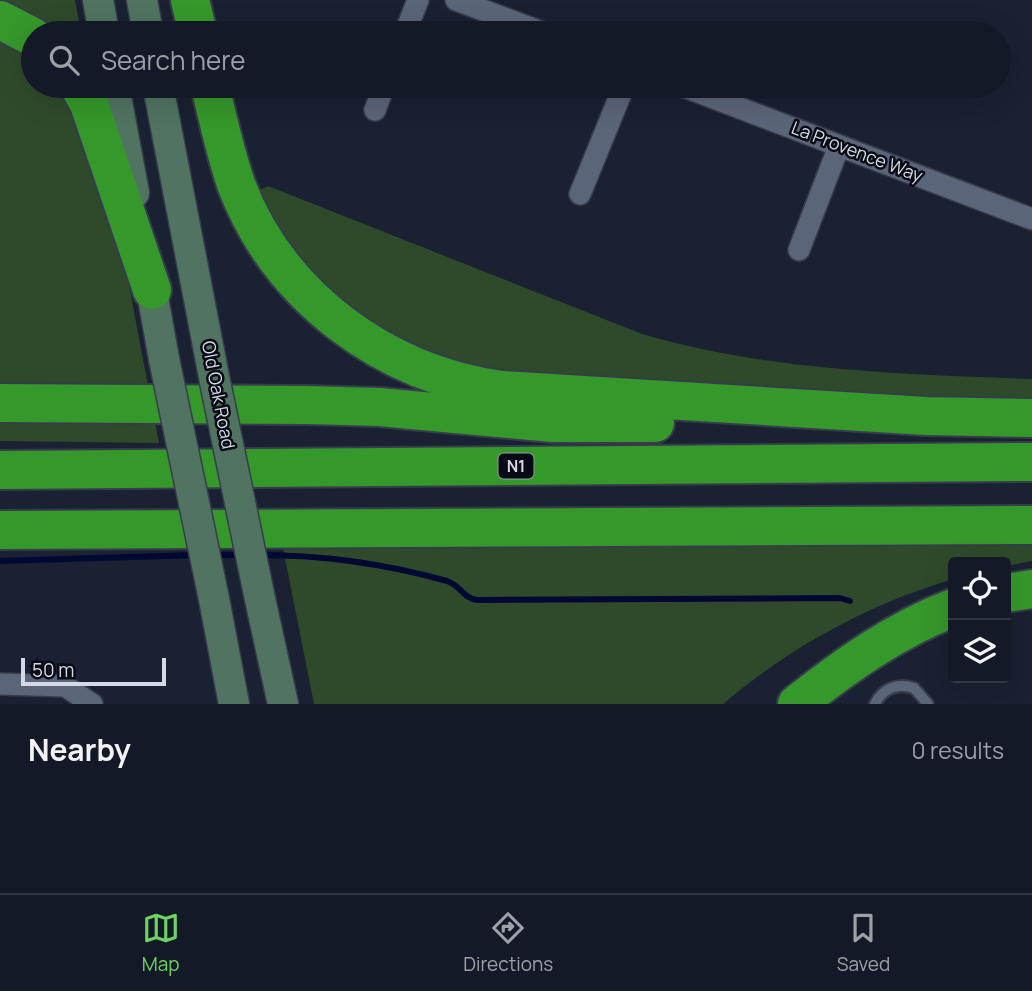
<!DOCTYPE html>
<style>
:root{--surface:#131926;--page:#202632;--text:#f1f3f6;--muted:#9da0a7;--line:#323843;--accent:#6dd361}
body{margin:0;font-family:Manrope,sans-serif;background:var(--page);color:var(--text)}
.controls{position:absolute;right:21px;bottom:21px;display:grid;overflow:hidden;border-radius:7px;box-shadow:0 7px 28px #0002}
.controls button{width:63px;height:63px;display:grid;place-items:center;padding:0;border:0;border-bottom:2px solid var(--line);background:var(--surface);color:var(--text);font:35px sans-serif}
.scale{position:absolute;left:21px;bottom:18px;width:145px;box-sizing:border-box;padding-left:7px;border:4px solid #d3d9e5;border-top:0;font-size:19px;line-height:24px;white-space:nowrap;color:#d3d9e5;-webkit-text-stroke:5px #080b13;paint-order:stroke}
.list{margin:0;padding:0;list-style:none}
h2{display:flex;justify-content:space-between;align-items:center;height:91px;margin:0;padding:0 28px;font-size:30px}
h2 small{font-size:23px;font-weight:400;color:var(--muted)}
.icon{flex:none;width:38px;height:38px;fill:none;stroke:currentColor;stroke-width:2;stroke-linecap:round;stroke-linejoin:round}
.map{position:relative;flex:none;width:1032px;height:704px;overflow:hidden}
.search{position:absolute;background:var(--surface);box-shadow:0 7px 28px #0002;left:21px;right:21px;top:21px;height:77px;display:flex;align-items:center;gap:18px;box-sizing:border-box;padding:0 24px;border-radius:38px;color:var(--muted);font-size:26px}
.sheet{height:189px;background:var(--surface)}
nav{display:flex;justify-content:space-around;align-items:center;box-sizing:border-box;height:98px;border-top:2px solid var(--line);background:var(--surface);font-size:19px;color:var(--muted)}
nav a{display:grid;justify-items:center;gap:4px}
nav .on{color:var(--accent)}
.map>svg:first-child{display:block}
.green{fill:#2f4a2b}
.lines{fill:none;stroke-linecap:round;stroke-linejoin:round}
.stream{stroke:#010832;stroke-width:6}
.lane-casing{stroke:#363c4b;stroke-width:14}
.street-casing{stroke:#363c4b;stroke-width:24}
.secondary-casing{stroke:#363c4b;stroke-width:33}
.highway-casing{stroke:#363c4b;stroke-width:42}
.lane{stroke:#5b6579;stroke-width:10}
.street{stroke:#5b6579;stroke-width:21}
.secondary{stroke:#507461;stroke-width:30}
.highway{stroke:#35982a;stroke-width:38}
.secondary-bridge-casing{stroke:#363c4b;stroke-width:33;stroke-linecap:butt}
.secondary-bridge{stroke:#507461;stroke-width:30}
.labels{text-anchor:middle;stroke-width:5;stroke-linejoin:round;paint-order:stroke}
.shield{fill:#080b13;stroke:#969ba6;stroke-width:2}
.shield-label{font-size:16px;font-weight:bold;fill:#d3d9e5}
.street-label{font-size:18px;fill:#d3d9e5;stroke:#080b13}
</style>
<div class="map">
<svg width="1032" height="704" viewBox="0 0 1032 704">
<rect width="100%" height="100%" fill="#192132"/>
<path class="green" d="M0,0H75L81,33H33V86H91L159,443L0,441Z
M268,186L642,334C770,371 899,374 1032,379V400L873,397L528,380L408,351L316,285L254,193Z
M1032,539V561L1006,566V562H953V579C869,604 790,647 723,704H314L282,543Z"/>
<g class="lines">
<path class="stream" d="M214,555H242
M260,555C323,555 386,564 447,581C460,585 463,598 477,600L840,598L850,601
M0,561L197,555"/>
<g class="lane-casing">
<path id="lane" d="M875,704C883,688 897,683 914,688L928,704"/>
</g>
<g class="street-casing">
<path id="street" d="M456,0L544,33
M405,33L418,0
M682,86L1032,219
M375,110L384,86
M580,194L624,86
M799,250L839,146
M0,684L65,686L92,704"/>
</g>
<g class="secondary-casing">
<path id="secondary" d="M98,0L104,33
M142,0L148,33
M114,86L134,193
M158,86L215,382
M148,270L164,359
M214,599L234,704
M260,599L283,704"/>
</g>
<g class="highway-casing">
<path id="highway" d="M190,0L198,33
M0,20L33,37
M79,86L89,104L152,290
M210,86C218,119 225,152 236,184C279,297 384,374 502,390L926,416L1032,418
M0,403L307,405L379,407L553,423H655
M0,470L1032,462
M0,530L1032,525
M1006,593L1032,589
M797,704C845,666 895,630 953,608"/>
</g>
<use href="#lane" class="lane"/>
<use href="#street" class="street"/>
<use href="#secondary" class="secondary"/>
<use href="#highway" class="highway"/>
<g class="secondary-bridge-casing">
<path id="secondary-bridge" d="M164,359L214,599
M215,382L260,599"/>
</g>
<use href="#secondary-bridge" class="secondary-bridge"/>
</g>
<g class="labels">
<rect class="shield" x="498.5" y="453.5" width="35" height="25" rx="5"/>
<g class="shield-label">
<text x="516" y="472">N1</text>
</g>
<g class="street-label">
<text transform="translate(857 152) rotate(21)" y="6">La Provence Way</text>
<text transform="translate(218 395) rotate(79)" y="6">Old Oak Road</text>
</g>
</g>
</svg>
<div class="controls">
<button><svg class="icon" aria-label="locate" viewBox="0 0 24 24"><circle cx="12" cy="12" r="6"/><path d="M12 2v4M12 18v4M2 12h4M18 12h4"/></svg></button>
<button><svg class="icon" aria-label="layers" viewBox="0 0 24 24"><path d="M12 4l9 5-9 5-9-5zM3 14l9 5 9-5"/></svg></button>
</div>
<div class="scale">50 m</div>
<div class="search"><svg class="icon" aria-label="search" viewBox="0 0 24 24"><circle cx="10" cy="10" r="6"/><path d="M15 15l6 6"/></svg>Search here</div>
</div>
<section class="sheet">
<h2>Nearby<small>0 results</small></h2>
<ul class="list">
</ul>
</section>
<nav>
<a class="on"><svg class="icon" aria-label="map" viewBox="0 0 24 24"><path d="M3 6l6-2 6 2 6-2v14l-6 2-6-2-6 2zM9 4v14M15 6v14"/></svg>Map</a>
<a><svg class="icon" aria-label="directions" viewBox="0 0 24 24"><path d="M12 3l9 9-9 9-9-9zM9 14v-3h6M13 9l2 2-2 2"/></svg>Directions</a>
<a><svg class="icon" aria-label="saved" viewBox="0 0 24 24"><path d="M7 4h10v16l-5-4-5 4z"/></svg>Saved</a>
</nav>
